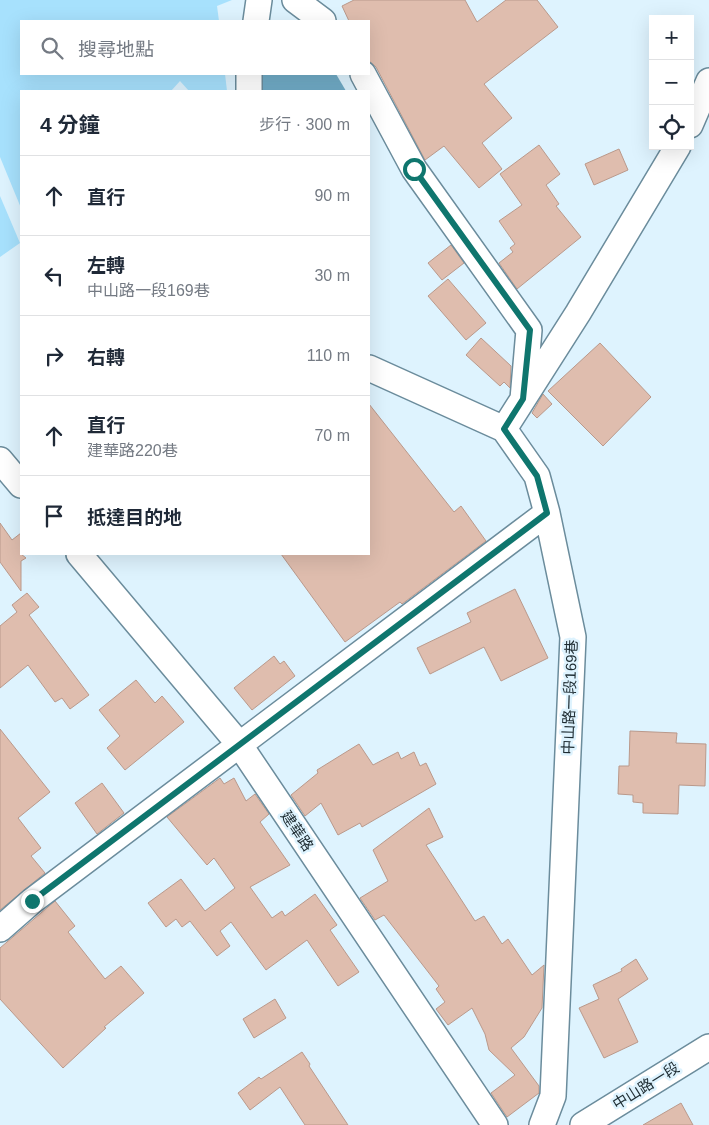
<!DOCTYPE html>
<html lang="zh-TW">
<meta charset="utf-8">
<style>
:root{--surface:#fff;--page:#f2f2f3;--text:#1f2937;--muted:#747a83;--line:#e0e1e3}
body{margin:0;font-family:Helvetica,"Noto Sans TC",sans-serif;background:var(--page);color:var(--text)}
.controls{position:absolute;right:15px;top:15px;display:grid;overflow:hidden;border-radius:0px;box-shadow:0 5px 20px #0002}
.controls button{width:45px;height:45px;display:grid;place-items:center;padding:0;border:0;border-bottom:1px solid var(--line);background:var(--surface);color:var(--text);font:25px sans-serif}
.stop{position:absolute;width:15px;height:15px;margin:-11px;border:4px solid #0f766e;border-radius:50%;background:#fff}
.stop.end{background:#0f766e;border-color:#fff;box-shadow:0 1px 5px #0008}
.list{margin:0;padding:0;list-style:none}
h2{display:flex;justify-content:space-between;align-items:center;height:65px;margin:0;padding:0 20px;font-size:21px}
h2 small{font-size:16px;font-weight:400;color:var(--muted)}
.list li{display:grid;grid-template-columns:32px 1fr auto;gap:15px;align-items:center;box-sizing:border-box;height:80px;padding:0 20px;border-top:1px solid var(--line)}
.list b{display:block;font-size:19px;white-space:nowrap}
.list p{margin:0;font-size:16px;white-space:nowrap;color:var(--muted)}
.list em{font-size:16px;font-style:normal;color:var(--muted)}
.icon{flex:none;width:28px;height:28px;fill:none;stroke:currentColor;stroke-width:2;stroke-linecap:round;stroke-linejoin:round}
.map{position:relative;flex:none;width:709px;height:1125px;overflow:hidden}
.search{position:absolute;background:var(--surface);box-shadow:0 5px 20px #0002;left:20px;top:20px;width:350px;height:55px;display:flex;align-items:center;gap:12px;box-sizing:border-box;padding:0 18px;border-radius:0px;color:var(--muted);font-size:19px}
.panel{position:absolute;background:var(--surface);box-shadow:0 5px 20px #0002;left:20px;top:90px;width:350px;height:465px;border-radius:0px}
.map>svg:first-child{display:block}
.green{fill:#a7e1fd}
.water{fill:#70abc6}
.building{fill:#dfbdae;stroke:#ba998b}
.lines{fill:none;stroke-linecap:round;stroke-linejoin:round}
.minor-casing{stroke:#6b8c9c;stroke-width:28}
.minor{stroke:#fff;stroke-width:25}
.route{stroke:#0f766e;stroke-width:6}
.labels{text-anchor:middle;stroke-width:5;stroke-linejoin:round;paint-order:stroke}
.street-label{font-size:15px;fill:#1d2b31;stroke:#def3fe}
</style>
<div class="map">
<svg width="709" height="1125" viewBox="0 0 709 1125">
<rect width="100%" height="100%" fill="#def3fe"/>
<path class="green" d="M0,0H232L217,6L219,21H21V74H225L227,91H189L180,81L171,91H21V208L0,157Z
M0,196L20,243L0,257Z"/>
<path class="water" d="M263,74H336L346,91H263Z"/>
<path class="building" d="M354,0H465L477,22L506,0H537L558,27L484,84L512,118L482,143L502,169L479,188L444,146L425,160L376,67L369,61V21H349L342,6Z
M539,145L560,174L546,185L559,204L556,206L581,237L517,289L499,263L513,252L510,248L515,244L499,221L522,205L500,174Z
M619,149L628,170L594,185L585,164Z
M451,245L464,263L442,280L428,263Z
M448,279L486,323L466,340L428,296Z
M481,338L511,366L510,388L504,382L500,386L466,355Z
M600,343L651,397L603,446L548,391Z
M543,394L552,404L537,418L532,413Z
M369,404L454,512L461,506L486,541L402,604L400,602L345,642L281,554H369Z
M0,523L12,540L21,533V554L26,558L21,561V591L0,562Z
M515,589L548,658L501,681L484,647L430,674L417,648L471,622L467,613Z
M27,593L39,607L29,615L89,695L70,709L62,698L55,702L28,665L0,688V626L17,612L12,605Z
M274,656L280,664L284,661L295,676L252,710L234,688Z
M136,680L155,703L162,696L184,722L125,770L107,748L120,736L99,710Z
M0,729L50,792L18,818L41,848L31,856L45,873L0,910Z
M630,731L677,733L676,743L706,744L705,786L679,785L678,814L643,813V803L633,802V795L618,794L619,766H629Z
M359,744L373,765L398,752L401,759L414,752L420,766L426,763L436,784L362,827L360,823L338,835L321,803L305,816L291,795L318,773L317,770Z
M220,778L224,784L234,778L246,801L255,794L269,814L260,822L290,865L250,887L272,918L282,911L285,916L315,894L337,925L330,930L359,972L338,986L307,940L266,970L231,922L220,931L230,946L217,956L190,921L182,927L176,919L166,927L148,903L181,879L205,911L235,888L214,858L207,865L167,817Z
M102,783L124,813L97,834L75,803Z
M429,808L443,837L426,845L475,921L484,916L502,944L508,939L532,975L544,965L542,1008L524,1037L511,1048L539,1086V1093L507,1117L491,1093L515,1075L489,1050L485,1034L472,1008L448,1025L436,1009L445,1002L436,989L439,986L384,915L375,920L360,898L388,881L373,850Z
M55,901L75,926L68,932L105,979L121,966L144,993L104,1027L106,1028L63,1068L0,999V948Z
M636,959L648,979L618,999L638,1042L604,1058L579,1008L599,999L593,985L622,971L621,969Z
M275,999L286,1018L254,1038L243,1019Z
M302,1052L310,1064L309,1066L348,1125H305L280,1087L250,1110L238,1093L259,1077L261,1079Z
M681,1103L693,1125H643Z"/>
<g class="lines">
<g class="minor-casing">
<path id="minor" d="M295,0L323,21
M256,21L259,0
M249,74V91
M363,74L414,169L529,330L523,399
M690,125L709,81
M369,368L504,429L537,476L547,513L573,637L553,1096L542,1125
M504,429L578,313L678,146
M0,460L21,485
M79,554L239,744L495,1125
M0,929L32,901L547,513
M583,1125L709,1047"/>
</g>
<use href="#minor" class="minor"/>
</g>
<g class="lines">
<path class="route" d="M32,901L547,513L537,476L504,429L523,399L530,330L414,169"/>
</g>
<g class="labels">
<g class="street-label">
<text transform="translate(570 697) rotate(-88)" y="5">中山路一段169巷</text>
<text transform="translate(297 831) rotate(56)" y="5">建華路</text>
<text transform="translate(646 1086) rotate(-32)" y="5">中山路一段</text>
</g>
</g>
</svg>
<div class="controls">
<button>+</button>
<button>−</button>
<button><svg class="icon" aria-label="locate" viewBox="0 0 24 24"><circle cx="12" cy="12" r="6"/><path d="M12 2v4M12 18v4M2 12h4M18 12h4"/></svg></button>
</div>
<div class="stop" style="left:414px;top:169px"></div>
<div class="stop end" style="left:32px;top:901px"></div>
<div class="search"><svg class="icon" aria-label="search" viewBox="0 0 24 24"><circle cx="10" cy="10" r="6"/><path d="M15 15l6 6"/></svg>搜尋地點</div>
<section class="panel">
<h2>4 分鐘<small>步行 · 300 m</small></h2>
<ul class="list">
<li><svg class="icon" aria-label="ahead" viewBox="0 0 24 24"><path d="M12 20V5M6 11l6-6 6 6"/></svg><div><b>直行</b></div><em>90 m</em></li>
<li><svg class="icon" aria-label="left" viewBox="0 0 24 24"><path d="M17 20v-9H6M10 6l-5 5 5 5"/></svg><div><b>左轉</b><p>中山路一段169巷</p></div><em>30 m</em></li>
<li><svg class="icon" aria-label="right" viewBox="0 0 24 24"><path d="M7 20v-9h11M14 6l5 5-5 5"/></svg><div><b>右轉</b></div><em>110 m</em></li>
<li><svg class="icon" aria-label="ahead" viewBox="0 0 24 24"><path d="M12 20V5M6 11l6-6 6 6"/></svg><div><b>直行</b><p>建華路220巷</p></div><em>70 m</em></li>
<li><svg class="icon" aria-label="arrive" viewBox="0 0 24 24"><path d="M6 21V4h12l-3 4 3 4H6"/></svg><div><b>抵達目的地</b></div></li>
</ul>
</section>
</div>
